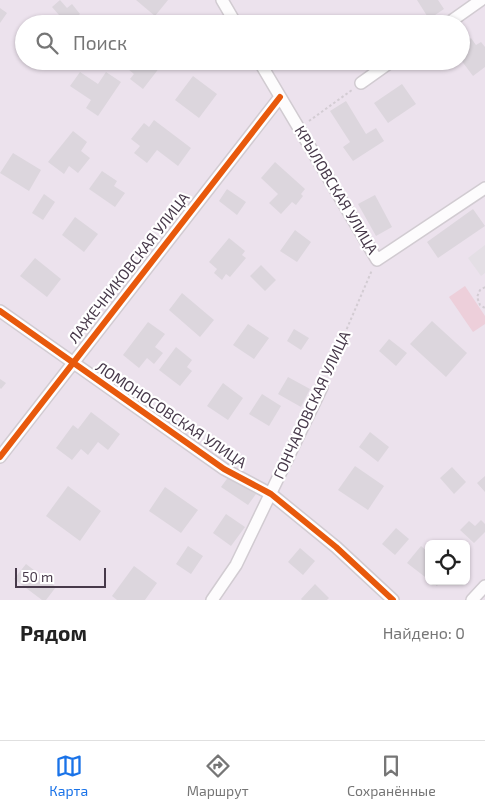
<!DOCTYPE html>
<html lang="ru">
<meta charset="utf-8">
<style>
:root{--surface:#fff;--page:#f6f6f6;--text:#222;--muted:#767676;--line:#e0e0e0;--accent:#1a73e8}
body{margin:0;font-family:"Exo 2",sans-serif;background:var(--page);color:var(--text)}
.controls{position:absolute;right:15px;bottom:15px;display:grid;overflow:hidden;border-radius:8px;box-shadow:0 1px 4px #0004}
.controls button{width:45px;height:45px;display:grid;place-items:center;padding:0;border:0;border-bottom:1px solid var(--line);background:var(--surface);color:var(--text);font:25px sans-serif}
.scale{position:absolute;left:15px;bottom:12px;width:91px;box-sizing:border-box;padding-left:5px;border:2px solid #47394a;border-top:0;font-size:14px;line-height:18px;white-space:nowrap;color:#47394a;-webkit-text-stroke:4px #fff;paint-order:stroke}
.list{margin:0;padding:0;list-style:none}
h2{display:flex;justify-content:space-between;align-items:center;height:65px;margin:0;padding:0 20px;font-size:21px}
h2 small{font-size:16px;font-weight:400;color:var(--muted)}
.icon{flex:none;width:28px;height:28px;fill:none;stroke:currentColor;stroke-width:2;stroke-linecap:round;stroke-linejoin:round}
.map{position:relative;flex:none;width:485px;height:600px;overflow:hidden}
.search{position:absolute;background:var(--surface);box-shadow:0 1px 4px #0004;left:15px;right:15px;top:15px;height:55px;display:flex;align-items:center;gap:12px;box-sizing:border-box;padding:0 18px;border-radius:28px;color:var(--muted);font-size:19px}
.sheet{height:140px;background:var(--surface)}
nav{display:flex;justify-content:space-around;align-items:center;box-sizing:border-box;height:70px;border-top:1px solid var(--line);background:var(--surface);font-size:14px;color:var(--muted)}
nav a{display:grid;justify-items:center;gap:2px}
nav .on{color:var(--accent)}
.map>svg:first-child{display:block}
.residential{fill:#ece2ed;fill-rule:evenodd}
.green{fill:#edcfda}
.parking{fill:#e4dfe5}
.building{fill:#dcd6dd}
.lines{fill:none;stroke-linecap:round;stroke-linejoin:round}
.street-casing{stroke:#d1cbd1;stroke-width:14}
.path{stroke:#d3ccd3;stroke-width:2;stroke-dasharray:2.5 2.5;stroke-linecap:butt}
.street{stroke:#fdfcfd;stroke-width:11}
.cycleway-casing{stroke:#fff;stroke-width:9}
.cycleway{stroke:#e8590c;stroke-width:6}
.labels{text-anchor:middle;stroke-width:4.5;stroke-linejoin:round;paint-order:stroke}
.street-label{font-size:15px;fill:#47394a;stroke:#fff}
</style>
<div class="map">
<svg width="485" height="600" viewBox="0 0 485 600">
<rect width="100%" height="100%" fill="#f3eef3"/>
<path class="residential" d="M0,0H485V600H0ZM24,24H461V61H24ZM429,544H466V581H429Z"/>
<path class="green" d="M465,286L485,316V324L473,332L449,297Z"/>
<path class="parking" d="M485,245V273L481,276L468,258Z"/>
<path class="building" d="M60,0L67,8L72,4L80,14L68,24H55L52,21L59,15L52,7Z
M136,0H168L155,16Z
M417,0H438L444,9L429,19Z
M0,8L7,13L0,23Z
M471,38L476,45L481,42L485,47V67L473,76L461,60V45Z
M126,61H153L160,67L143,89L130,79L134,74L123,65Z
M80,72L98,84L106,72L121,82L98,116L86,108L91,100L70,86Z
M193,76L217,94L199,118L175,100Z
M402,84L416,104L388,123L374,103Z
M346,101L366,134L376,128L384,141L353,161L343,147L350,142L330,111Z
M154,120L191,148L178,166L157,150L147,163L134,153L140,146L131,139L144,123L149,127Z
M73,131L87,142L81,151L90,158L78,173L69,166L64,174L48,162Z
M13,153L41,170L29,191L0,173Z
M275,162L305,189L301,194L303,196L296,205L292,202L281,214L269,203L278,194L261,178Z
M102,171L117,181L114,186L125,193L115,207L89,189Z
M227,189L246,202L237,215L219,201Z
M44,194L55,202L43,220L32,213Z
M375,195L392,227L376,236L358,204Z
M473,209L485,226L438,258L427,242Z
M75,217L98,234L84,252L62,235Z
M295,230L311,242L297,262L280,251Z
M229,238L245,251L242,255L246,258L230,277L226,274L222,280L214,273L217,269L209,262Z
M35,258L61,279L47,297L20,276Z
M261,265L276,280L265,291L250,276Z
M182,293L214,320L200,337L169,310Z
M432,321L467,353L446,377L410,344Z
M148,322L165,334L155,347L163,353L154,364L147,358L139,368L123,355Z
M248,324L269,338L254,359L233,345Z
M294,329L309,338L301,350L287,341Z
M389,339L407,353L396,366L379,351Z
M176,347L192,360L187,367L192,371L180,386L159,370Z
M288,377L310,389L301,407L278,394Z
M0,379L6,383L1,389L0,388Z
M223,383L243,398L228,420L207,406Z
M262,394L281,406L269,426L249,414Z
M91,412L120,434L108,450L98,442L88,455L81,449L72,460L56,448L73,425L78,429Z
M370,432L389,447L378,462L359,447Z
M355,466L384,486L368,510L338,490Z
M452,467L466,482L454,494L440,478Z
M229,476L256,494L248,505L221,487Z
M485,476V492L477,483Z
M68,486L101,511L80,541L46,516Z
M165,487L198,510L181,533L149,511Z
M226,514L245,527L231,546L213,533Z
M481,520L485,524V532L474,543L460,530L469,521L475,526Z
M396,528L409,539L395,555L382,544Z
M188,546L203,556L191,574L176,564Z
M421,546L429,553V580L407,563Z
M300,548L315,561L303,575L288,562Z
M26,564L56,587L46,600H42L14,579Z
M134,566L157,583L145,600H117L112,596Z
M430,581H441L437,586Z
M315,584L329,598L327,600H302L301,599Z"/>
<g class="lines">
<g class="street-casing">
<path id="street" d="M222,0L236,24
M447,24L481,0
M259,61L377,260L485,188
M361,83L392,61
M0,311L224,469L271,494L336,547L393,600
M0,457L280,97
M212,600L236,565L322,387
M472,600L485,586"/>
</g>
<path class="path" d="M309,121L352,90
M485,287L480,290L477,297L480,305L485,308
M327,375L372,270"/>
<use href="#street" class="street"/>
<g class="cycleway-casing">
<path id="cycleway" d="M0,311L224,469L271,494L336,547L393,600
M0,457L280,97"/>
</g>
<use href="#cycleway" class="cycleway"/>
</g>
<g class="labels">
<g class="street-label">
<text transform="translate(336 190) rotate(59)" y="5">КРЫЛОВСКАЯ УЛИЦА</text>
<text transform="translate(129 268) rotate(-52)" y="5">ЛАЖЕЧНИКОВСКАЯ УЛИЦА</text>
<text transform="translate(312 405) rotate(-65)" y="5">ГОНЧАРОВСКАЯ УЛИЦА</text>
<text transform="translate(171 415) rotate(34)" y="5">ЛОМОНОСОВСКАЯ УЛИЦА</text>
</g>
</g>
</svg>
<div class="controls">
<button><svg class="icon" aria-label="locate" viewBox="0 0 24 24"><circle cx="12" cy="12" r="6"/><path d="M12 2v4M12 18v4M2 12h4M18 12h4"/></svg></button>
</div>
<div class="scale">50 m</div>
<div class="search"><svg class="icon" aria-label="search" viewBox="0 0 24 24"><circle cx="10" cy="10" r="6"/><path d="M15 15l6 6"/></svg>Поиск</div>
</div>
<section class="sheet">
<h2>Рядом<small>Найдено: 0</small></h2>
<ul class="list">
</ul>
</section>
<nav>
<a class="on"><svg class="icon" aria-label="map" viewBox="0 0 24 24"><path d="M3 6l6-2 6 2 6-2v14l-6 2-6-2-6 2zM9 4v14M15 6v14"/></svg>Карта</a>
<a><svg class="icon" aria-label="directions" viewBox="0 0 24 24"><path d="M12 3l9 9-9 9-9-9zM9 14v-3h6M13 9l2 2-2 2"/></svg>Маршрут</a>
<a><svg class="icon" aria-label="saved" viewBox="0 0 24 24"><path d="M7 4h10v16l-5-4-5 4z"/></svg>Сохранённые</a>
</nav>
